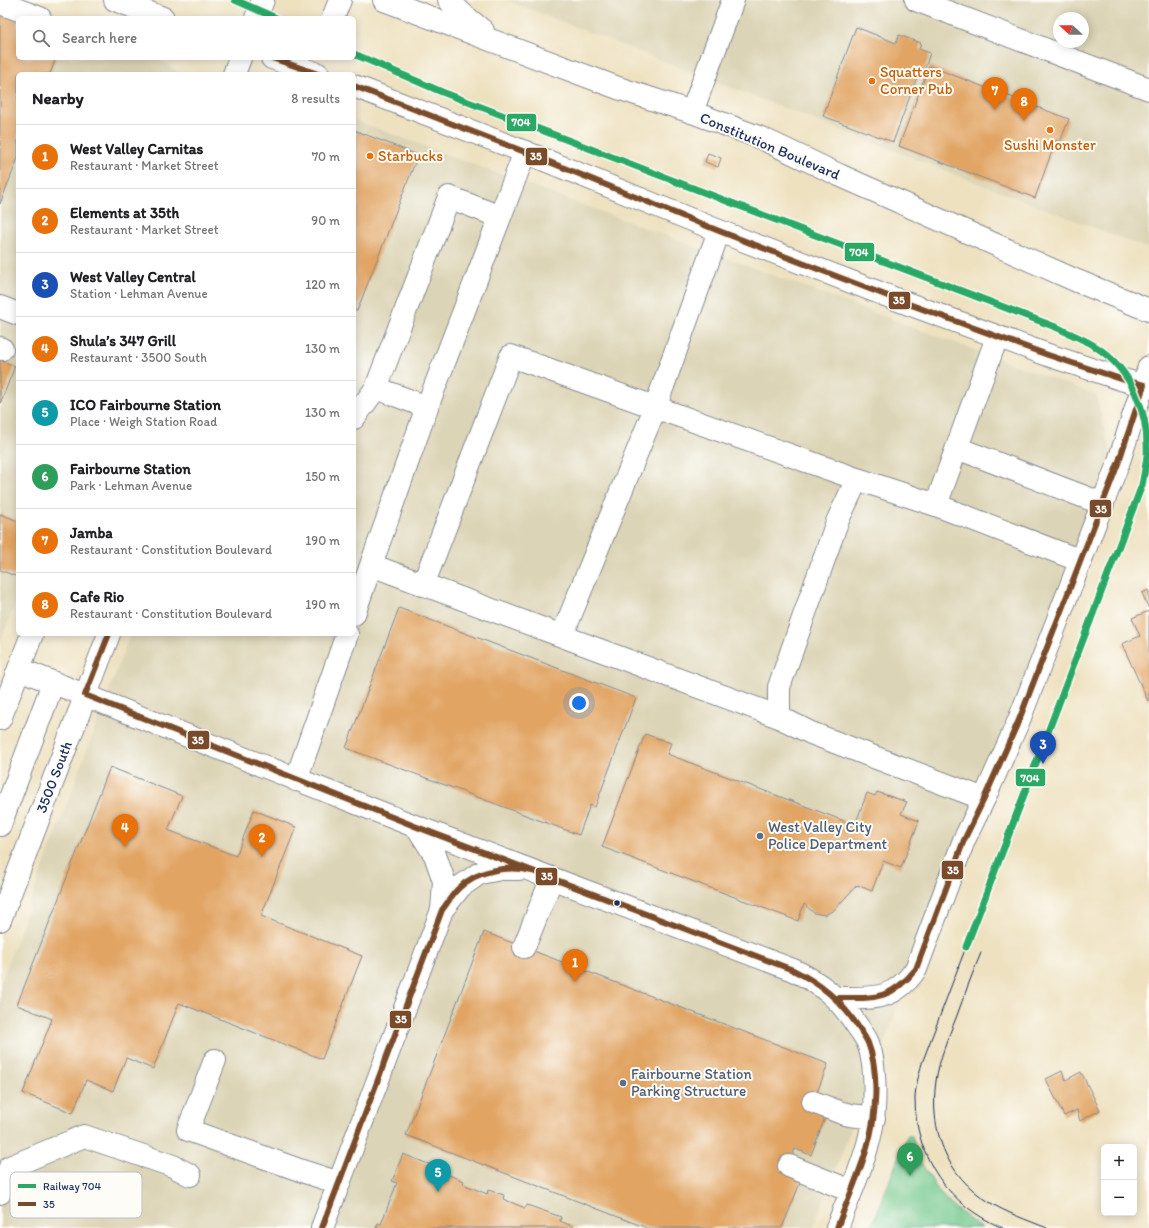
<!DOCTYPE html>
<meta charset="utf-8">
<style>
:root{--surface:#fff;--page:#f6f6f6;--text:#202124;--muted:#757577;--line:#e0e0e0;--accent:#7c3aed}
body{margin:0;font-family:Itim,sans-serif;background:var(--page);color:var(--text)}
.controls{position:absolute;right:12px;bottom:12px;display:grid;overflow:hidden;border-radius:6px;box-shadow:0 2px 10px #0003}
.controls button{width:36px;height:36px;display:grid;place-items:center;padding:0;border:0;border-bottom:1px solid var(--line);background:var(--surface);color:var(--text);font:20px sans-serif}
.compass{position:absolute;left:1053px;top:12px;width:36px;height:36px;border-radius:50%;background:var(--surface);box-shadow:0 2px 10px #0003;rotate:291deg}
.you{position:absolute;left:579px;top:703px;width:14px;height:14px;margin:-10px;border:3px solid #fff;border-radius:50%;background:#1a73e8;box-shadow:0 0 0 6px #1a73e833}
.badge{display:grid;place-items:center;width:26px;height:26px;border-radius:50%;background:var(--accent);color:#fff;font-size:13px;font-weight:700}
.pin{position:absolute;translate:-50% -33px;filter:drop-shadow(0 1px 2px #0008)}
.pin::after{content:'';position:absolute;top:21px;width:14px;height:12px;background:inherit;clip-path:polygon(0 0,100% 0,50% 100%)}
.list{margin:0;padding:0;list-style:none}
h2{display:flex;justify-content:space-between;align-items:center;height:52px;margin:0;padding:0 16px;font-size:17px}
h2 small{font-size:13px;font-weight:400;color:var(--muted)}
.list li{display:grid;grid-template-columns:26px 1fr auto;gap:12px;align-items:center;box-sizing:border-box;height:64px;padding:0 16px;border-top:1px solid var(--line)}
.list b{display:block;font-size:15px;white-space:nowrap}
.list p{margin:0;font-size:13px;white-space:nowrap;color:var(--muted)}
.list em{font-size:13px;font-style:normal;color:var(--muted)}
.icon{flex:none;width:22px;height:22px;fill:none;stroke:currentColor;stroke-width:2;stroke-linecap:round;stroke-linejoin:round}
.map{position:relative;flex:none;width:1149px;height:1228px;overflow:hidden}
.search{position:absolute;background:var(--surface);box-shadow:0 2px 10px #0003;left:16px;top:16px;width:340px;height:44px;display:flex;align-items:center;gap:10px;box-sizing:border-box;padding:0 14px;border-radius:6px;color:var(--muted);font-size:15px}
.panel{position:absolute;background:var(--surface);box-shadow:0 2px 10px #0003;left:16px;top:72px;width:340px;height:564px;border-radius:6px}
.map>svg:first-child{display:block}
.built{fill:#dcd4b6;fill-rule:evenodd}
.green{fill:#73c88d;stroke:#477c76}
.building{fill:#e1a464}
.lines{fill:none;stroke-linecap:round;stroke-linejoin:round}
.minor-casing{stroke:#84888f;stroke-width:24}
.major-casing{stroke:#84888f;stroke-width:24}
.minor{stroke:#fff;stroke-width:22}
.major{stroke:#fff;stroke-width:22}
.tram{stroke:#1b2f5e;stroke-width:1}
.bus-1-casing{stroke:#fdfcf7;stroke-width:9}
.bus-1{stroke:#7a4b2a;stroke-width:6}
.rail-1-casing{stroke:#fdfcf7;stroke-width:10}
.rail-1{stroke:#2ca865;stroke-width:7}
.food-dot{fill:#e8710a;stroke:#fdfcf7;stroke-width:1.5}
.service-dot{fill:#5c6f8a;stroke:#fdfcf7;stroke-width:1.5}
.bus-dot{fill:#1b2f5e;stroke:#fdfcf7;stroke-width:1.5}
.labels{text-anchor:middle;stroke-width:4;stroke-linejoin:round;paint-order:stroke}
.food-label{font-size:15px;fill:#c56008;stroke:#fdfcf7;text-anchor:start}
.street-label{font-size:15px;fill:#1b2f5e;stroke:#fdfcf7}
.service-label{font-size:15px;fill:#4e5e75;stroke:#fdfcf7;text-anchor:start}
.key{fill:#fdfcf7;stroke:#b9bec9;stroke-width:1}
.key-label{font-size:11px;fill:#1b2f5e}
.line-badge{stroke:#fdfcf7;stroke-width:1.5}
.badge-label{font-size:11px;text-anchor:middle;font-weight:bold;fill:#fff}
</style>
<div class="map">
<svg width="1149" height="1228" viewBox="0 0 1149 1228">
<rect width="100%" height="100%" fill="#fdfcf7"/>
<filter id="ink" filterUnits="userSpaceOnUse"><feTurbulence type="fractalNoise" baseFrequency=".025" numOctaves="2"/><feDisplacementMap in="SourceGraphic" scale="8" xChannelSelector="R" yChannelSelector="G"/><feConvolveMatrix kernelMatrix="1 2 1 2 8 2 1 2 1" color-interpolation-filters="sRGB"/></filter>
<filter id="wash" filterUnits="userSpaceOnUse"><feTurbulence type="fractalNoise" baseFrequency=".012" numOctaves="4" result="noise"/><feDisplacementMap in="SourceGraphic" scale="16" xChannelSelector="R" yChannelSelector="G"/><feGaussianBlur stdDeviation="0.9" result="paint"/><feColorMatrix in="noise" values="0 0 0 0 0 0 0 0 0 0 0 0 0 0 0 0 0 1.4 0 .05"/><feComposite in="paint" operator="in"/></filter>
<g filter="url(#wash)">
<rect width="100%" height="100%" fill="#eee1c0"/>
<path class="built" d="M0,0H14L59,18H18V58H158L181,74H18V596L0,643Z
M506,0H1149V249L768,102ZM1059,18H1083V42H1059Z
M354,120L1096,395L1111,455L813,1228H0V984L130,634H354Z"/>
<path class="green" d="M907,1136H912L920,1161L939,1192L953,1207L978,1226L982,1228H871Z"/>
<g id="blocks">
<path class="building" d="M0,14L18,20V58H56L50,74H18V158L0,204Z
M856,27L896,43L899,35L921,43L919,49L930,53L923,74L919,72L893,142L823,116Z
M929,66L1069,119L1060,142L1056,140L1035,198L899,146Z
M354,130L418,155L357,311L354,310Z
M708,153L721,158L718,167L705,162Z
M0,360L15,366L0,404Z
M0,514L18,521V577L0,570Z
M1149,590V609L1142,593Z
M399,608L636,698L595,807L590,805L579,835L346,748Z
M1149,611V700L1148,701L1122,644L1140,636L1132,618Z
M645,734L671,743L667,754L855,825L867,793L875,796L877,792L907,802L901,814L919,821L901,868L883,861L872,891L857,885L834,910L825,915L814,913L804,904L798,921L602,847Z
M110,767L182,796L168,830L236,856L254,810L296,827L261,916L362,956L322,1059L179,1003L153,1069L126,1058L113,1091L86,1080L73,1113L23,1093L52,1019L17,1005Z
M484,932L828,1064L811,1108L826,1115L811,1155L795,1149L786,1172L802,1178L782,1228H647L406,1135Z
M1062,1071L1066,1080L1081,1072L1100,1110L1080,1121L1077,1110L1064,1116L1046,1079Z
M403,1154L436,1167L434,1172L441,1175L440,1177L447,1180L449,1175L464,1181L463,1184L487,1194L488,1190L504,1195L503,1199L525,1208L527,1205L561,1217L560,1221L577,1228H376L378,1223L381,1224L397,1183L392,1181Z"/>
</g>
</g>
<g filter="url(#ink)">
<use href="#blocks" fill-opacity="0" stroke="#84888f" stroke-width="1"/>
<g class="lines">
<g class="minor-casing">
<path id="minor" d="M916,0L1149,89
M0,3L40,18
M692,112L733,0
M500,217L449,197L376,388L427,407L525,152
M0,307L18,314
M0,348L2,349
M427,407L371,565L562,636L655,408L719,231
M354,418L376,388
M957,448L1103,504
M936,505L997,337
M423,585L511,356L857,479
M354,614L371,565
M562,636L779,717
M19,669L417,827L793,970C821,983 839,998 856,1024C860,1030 865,1036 868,1043C877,1067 876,1111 870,1136C863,1167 848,1198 837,1228
M296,780L347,634
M984,799L811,733L779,717V687L837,522L857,479L936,505L1081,561
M0,825L53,683
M417,827L435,855L444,881L442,910
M524,947L552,878
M836,998C872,998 893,1002 916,969L964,840L984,799L1019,720L1119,461L1149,367
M215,1060L188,1130L305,1172L339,1183
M813,1102L842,1113L850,1115L874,1118
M789,1166L851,1191
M0,1193L10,1167L84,1136L173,1166L190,1175
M322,1228L442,910L460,887L480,873L501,869H519"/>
</g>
<g class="major-casing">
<path id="major" d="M115,0L163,18
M384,0L618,88L692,112L761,138L839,175L1077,281L1149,310
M449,0L460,12L483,31
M256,18L263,0
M333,18L340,0
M272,58L318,74
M234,74L240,58
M354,86L525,152L719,231L906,303L1048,355L1124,380L1149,387
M0,719L32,634
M0,920L109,634"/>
</g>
<use href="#minor" class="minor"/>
<use href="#major" class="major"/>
<path class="tram" d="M966,947L922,1063C919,1075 915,1087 915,1099C915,1158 949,1206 1003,1228
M981,953C972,974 964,996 956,1018C948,1038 939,1059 936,1081C929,1130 946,1175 989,1202C1007,1213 1027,1220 1047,1228"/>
<g class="bus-1-casing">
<path id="bus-1" d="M272,58L318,74
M354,86L525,152L719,231L906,303L1048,355L1124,380L1144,385L1119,461L1019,720L984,799L964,840L916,969C890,1001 874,998 836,998
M109,634L85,695L417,827L793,970C821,984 839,999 857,1025C861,1031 865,1036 868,1043C880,1073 876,1118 867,1148C859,1175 847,1201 837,1228
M322,1228L442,910C448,903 452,894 459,888C477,870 508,865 532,871"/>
</g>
<use href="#bus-1" class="bus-1"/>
<g class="rail-1-casing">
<path id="rail-1" d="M235,0L276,18
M354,54L442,92L1058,328C1070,334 1084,339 1096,347C1132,370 1149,413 1147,455C1146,465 1144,475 1142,485L966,947"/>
</g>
<use href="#rail-1" class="rail-1"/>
</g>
</g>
<g class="food-dot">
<circle cx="872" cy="81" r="4"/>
<circle cx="1050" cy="130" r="4"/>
<circle cx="370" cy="156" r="4"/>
</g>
<g class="service-dot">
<circle cx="760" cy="836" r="4"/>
<circle cx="623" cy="1083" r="4"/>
</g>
<circle class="bus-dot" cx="617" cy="903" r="3.5"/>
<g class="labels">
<g class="food-label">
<text x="880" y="77">Squatters<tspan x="880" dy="17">Corner Pub</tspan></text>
<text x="1050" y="150" text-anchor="middle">Sushi Monster</text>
<text x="378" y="161">Starbucks</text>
</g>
<g class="street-label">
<text transform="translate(770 146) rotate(23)" y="5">Constitution Boulevard</text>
<text transform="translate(54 777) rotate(-69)" y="5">3500 South</text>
</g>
<g class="service-label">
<text x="768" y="832">West Valley City<tspan x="768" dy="17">Police Department</tspan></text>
<text x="631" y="1079">Fairbourne Station<tspan x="631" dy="17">Parking Structure</tspan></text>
</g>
</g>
<rect x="10" y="1172" width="132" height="46" rx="6" class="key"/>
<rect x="18" y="1184" width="18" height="4" fill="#2ca865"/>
<rect x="18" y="1202" width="18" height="4" fill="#7a4b2a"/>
<g class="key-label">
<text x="43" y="1190">Railway 704</text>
<text x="43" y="1208">35</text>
</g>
<g class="line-badge">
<rect x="506" y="113" width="31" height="19" rx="4" fill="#2ca865"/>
<rect x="525" y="147" width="23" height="19" rx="4" fill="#7a4b2a"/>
<rect x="844" y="242" width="31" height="20" rx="4" fill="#2ca865"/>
<rect x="888" y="291" width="23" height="19" rx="4" fill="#7a4b2a"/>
<rect x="1089" y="499" width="23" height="19" rx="4" fill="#7a4b2a"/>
<rect x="187" y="730" width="23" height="20" rx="4" fill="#7a4b2a"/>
<rect x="1015" y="768" width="31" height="19" rx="4" fill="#2ca865"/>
<rect x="941" y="860" width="23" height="20" rx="4" fill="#7a4b2a"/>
<rect x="535" y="867" width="23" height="19" rx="4" fill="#7a4b2a"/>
<rect x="389" y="1010" width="23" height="19" rx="4" fill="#7a4b2a"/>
</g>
<g class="badge-label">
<text x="521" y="126">704</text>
<text x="536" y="160">35</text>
<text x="859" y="256">704</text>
<text x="899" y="304">35</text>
<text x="1101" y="513">35</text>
<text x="198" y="744">35</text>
<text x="1030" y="782">704</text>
<text x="953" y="874">35</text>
<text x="547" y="880">35</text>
<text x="401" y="1023">35</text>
</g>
</svg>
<div class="controls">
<button>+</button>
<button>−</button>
</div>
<svg class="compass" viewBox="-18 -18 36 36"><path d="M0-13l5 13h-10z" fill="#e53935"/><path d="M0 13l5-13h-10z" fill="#757577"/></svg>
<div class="you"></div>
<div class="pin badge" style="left:575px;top:982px;background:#e8710a">1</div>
<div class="pin badge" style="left:262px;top:857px;background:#e8710a">2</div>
<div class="pin badge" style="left:1043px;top:764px;background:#1a4fb4">3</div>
<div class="pin badge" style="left:125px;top:847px;background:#e8710a">4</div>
<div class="pin badge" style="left:438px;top:1192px;background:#0f9aa8">5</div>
<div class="pin badge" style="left:910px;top:1176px;background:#2e9e5b">6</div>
<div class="pin badge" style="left:995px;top:110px;background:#e8710a">7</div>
<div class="pin badge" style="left:1024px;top:121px;background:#e8710a">8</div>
<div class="search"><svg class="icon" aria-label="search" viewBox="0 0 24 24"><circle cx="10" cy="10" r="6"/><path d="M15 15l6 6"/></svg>Search here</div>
<section class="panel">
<h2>Nearby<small>8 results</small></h2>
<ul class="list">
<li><span class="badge" style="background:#e8710a">1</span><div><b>West Valley Carnitas</b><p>Restaurant · Market Street</p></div><em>70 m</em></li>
<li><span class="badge" style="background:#e8710a">2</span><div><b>Elements at 35th</b><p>Restaurant · Market Street</p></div><em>90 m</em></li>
<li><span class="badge" style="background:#1a4fb4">3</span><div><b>West Valley Central</b><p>Station · Lehman Avenue</p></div><em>120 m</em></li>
<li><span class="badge" style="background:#e8710a">4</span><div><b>Shula’s 347 Grill</b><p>Restaurant · 3500 South</p></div><em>130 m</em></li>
<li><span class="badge" style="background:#0f9aa8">5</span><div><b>ICO Fairbourne Station</b><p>Place · Weigh Station Road</p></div><em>130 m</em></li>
<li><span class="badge" style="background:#2e9e5b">6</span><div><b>Fairbourne Station</b><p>Park · Lehman Avenue</p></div><em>150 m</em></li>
<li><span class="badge" style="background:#e8710a">7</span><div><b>Jamba</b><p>Restaurant · Constitution Boulevard</p></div><em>190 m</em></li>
<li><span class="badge" style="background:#e8710a">8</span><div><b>Cafe Rio</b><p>Restaurant · Constitution Boulevard</p></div><em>190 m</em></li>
</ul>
</section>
</div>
